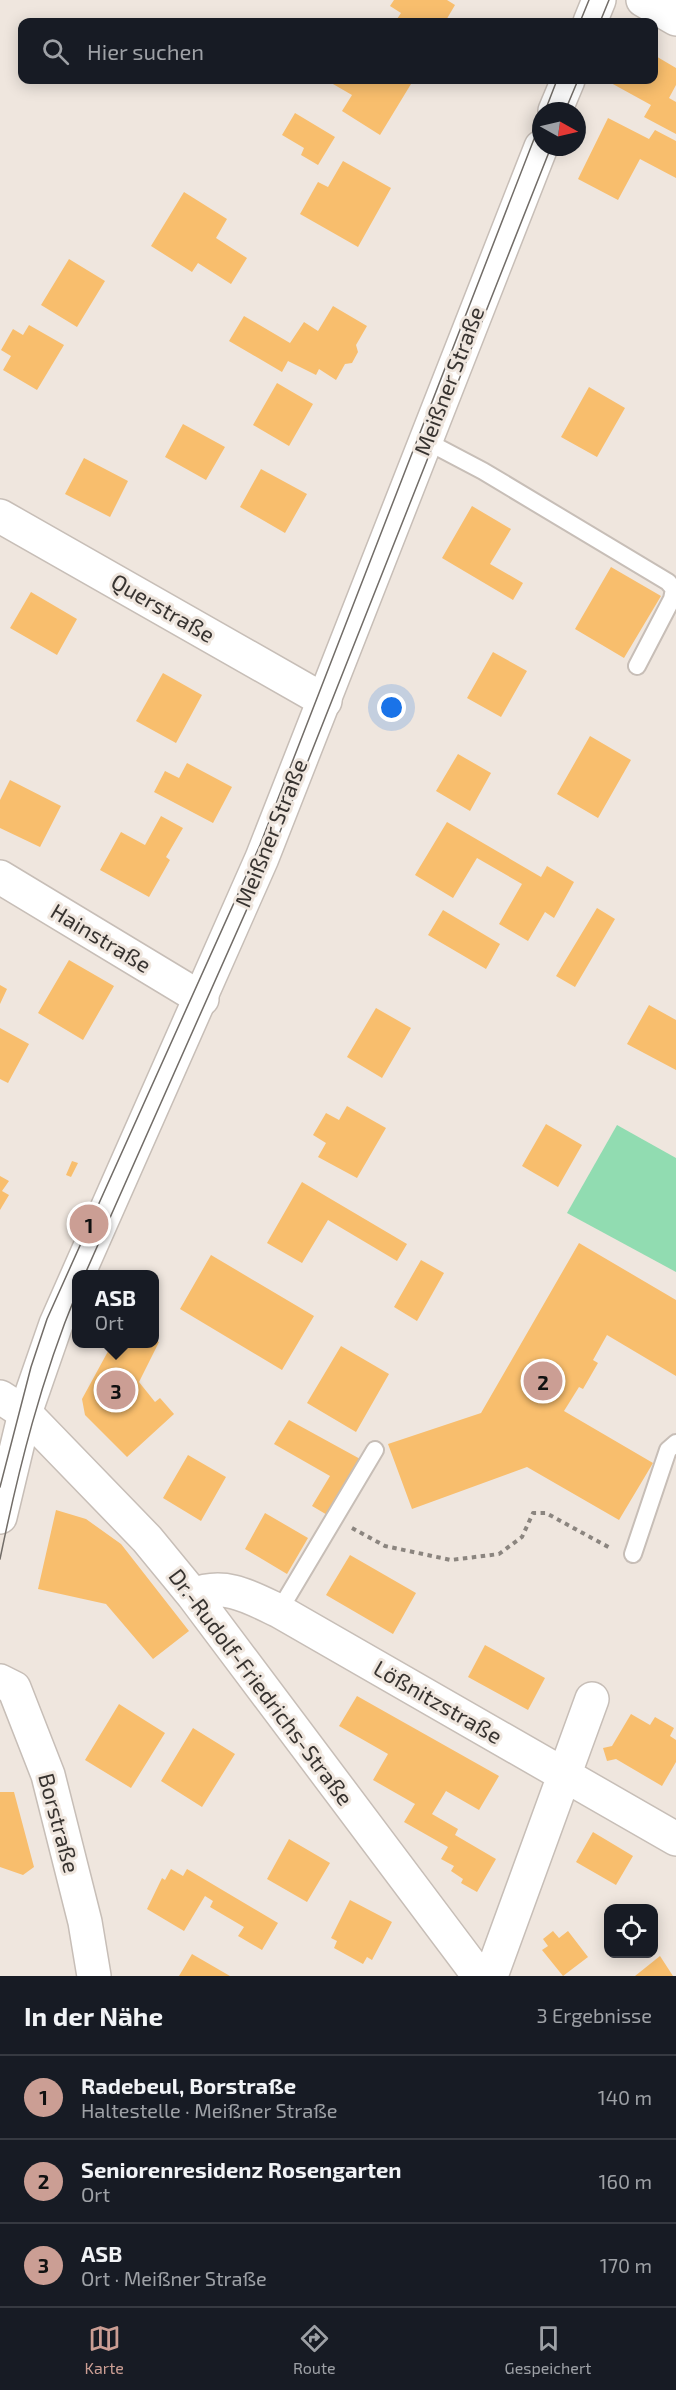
<!DOCTYPE html>
<html lang="de">
<meta charset="utf-8">
<style>
:root{--surface:#171b24;--page:#242831;--text:#f1f3f6;--muted:#9ea1a6;--line:#363941;--accent:#cb9e94}
body{margin:0;font-family:"Exo 2",sans-serif;background:var(--page);color:var(--text)}
.controls{position:absolute;right:18px;bottom:18px;display:grid;overflow:hidden;border-radius:12px;box-shadow:0 3px 15px #0003}
.controls button{width:54px;height:54px;display:grid;place-items:center;padding:0;border:0;border-bottom:2px solid var(--line);background:var(--surface);color:var(--text);font:30px sans-serif}
.compass{position:absolute;left:532px;top:102px;width:54px;height:54px;border-radius:50%;background:var(--surface);box-shadow:0 3px 15px #0003;rotate:98deg}
.you{position:absolute;left:392px;top:708px;width:21px;height:21px;margin:-15px;border:4px solid #fff;border-radius:50%;background:#1a73e8;box-shadow:0 0 0 9px #1a73e833}
.badge{display:grid;place-items:center;width:39px;height:39px;border-radius:50%;background:var(--accent);color:#111;font-size:20px;font-weight:700}
.pin{position:absolute;translate:-50% -50%;border:3px solid #fff;box-shadow:0 2px 6px #0006}
.popup{position:absolute;left:72px;top:1270px;width:87px;height:78px;box-sizing:border-box;display:grid;place-content:center;border-radius:12px;background:var(--surface);filter:drop-shadow(0 2px 4px #0005);font-size:20px;white-space:nowrap;color:var(--muted)}
.popup b{font-size:22px;color:var(--text)}
.popup::after{content:'';position:absolute;left:50%;top:100%;margin-left:-12px;border:12px solid transparent;border-top-color:var(--surface)}
.list{margin:0;padding:0;list-style:none}
h2{display:flex;justify-content:space-between;align-items:center;height:78px;margin:0;padding:0 24px;font-size:26px}
h2 small{font-size:20px;font-weight:400;color:var(--muted)}
.list li{display:grid;grid-template-columns:39px 1fr auto;gap:18px;align-items:center;box-sizing:border-box;height:84px;padding:0 24px;border-top:2px solid var(--line)}
.list b{display:block;font-size:22px;white-space:nowrap}
.list p{margin:0;font-size:20px;white-space:nowrap;color:var(--muted)}
.list em{font-size:20px;font-style:normal;color:var(--muted)}
.icon{flex:none;width:33px;height:33px;fill:none;stroke:currentColor;stroke-width:2;stroke-linecap:round;stroke-linejoin:round}
.map{position:relative;flex:none;width:676px;height:1976px;overflow:hidden}
.search{position:absolute;background:var(--surface);box-shadow:0 3px 15px #0003;left:18px;right:18px;top:18px;height:66px;display:flex;align-items:center;gap:15px;box-sizing:border-box;padding:0 21px;border-radius:12px;color:var(--muted);font-size:22px}
.sheet{height:330px;background:var(--surface)}
nav{display:flex;justify-content:space-around;align-items:center;box-sizing:border-box;height:84px;border-top:2px solid var(--line);background:var(--surface);font-size:16px;color:var(--muted)}
nav a{display:grid;justify-items:center;gap:3px}
nav .on{color:var(--accent)}
.map>svg:first-child{display:block}
.green{fill:#91dcb1}
.building{fill:#f8be6d}
.lines{fill:none;stroke-linecap:round;stroke-linejoin:round}
.lane-casing{stroke:#c7beb7;stroke-width:20}
.street-casing{stroke:#c7beb7;stroke-width:36}
.secondary-casing{stroke:#c7beb7;stroke-width:36}
.path{stroke:#8b857f;stroke-width:4;stroke-dasharray:4.5 4.5;stroke-linecap:butt}
.lane{stroke:#fff;stroke-width:16}
.street{stroke:#fff;stroke-width:33}
.secondary{stroke:#fff;stroke-width:33}
.tram{stroke:#726d68;stroke-width:1.5}
.labels{text-anchor:middle;stroke-width:6;stroke-linejoin:round;paint-order:stroke}
.street-label{font-size:22px;fill:#373330;stroke:#efe6de}
</style>
<div class="map">
<svg width="676" height="1976" viewBox="0 0 676 1976">
<rect width="100%" height="100%" fill="#efe6de"/>
<path class="green" d="M617,1125L676,1158V1272L567,1213Z"/>
<path class="building" d="M394,0H447L455,5L445,22H395L401,13L390,6Z
M654,55L676,68V85L669,98L676,102V134L644,117L651,105L611,83L613,80H654Z
M326,80H404L411,84L380,135L342,111L352,95Z
M295,113L335,137L318,165L301,155L304,148L282,135Z
M608,118L649,139L655,130L676,141V178L640,159L618,200L578,179Z
M343,161L391,188L358,247L300,214L318,182L328,187Z
M184,192L227,219L216,238L247,258L231,284L198,263L192,272L151,246Z
M69,259L105,281L77,327L41,305Z
M333,306L367,326L356,345L358,352L352,363L345,364L336,380L319,369L316,375L288,361L282,372L229,341L244,316L290,343L304,322L318,331Z
M29,325L64,345L37,390L3,370L11,356L1,350L13,329L23,335Z
M277,383L313,404L289,446L253,425Z
M589,387L625,408L597,457L561,437Z
M183,424L225,447L206,480L165,457Z
M84,458L128,481L110,517L65,494Z
M261,469L307,494L285,533L240,507Z
M472,506L511,529L490,564L523,583L513,600L442,558Z
M611,567L661,596L624,658L575,629Z
M31,592L77,619L57,655L10,628Z
M493,652L527,671L501,717L467,698Z
M163,673L202,695L176,743L136,721Z
M590,736L631,760L598,818L557,794Z
M458,754L491,773L470,811L436,791Z
M187,763L232,787L213,823L154,792L165,771L179,778Z
M10,780L61,806L40,847L0,828V800Z
M161,816L183,828L166,857L170,860L149,897L100,870L121,832L145,845Z
M447,822L541,877L547,866L574,882L554,918L545,912L528,941L499,924L522,884L477,858L453,898L415,875Z
M597,908L615,919L575,987L556,976Z
M443,910L500,944L486,969L428,935Z
M69,960L114,986L83,1040L38,1013Z
M0,985L7,989L0,1004Z
M649,1005L676,1020V1070L627,1044Z
M376,1008L411,1028L382,1078L347,1057Z
M0,1028L29,1044L8,1083L0,1079Z
M347,1106L386,1128L357,1178L318,1157L326,1143L313,1135L326,1113L339,1120Z
M546,1124L582,1145L558,1187L522,1166Z
M72,1161L78,1163L71,1177L66,1175Z
M0,1176L9,1181L2,1191L9,1195L0,1210Z
M302,1182L407,1244L397,1261L328,1220L302,1263L267,1243Z
M579,1243L676,1300V1376L607,1335L593,1360L598,1363L583,1389L579,1387L564,1411L653,1463L619,1520L527,1467L412,1509L388,1444L481,1413Z
M211,1255L314,1316L282,1370L180,1309Z
M421,1260L444,1273L417,1321L394,1307Z
M155,1340L159,1342L139,1382L155,1402L160,1398L174,1414L127,1457L85,1415L82,1399L112,1344H155Z
M341,1346L389,1374L356,1432L307,1403Z
M289,1420L362,1460L329,1516L312,1506L330,1476L274,1444Z
M188,1455L226,1477L201,1521L163,1498Z
M56,1510L86,1519L121,1544L189,1631L153,1659L106,1604L38,1589Z
M265,1513L308,1538L287,1574L245,1549Z
M350,1555L416,1593L393,1634L326,1595Z
M485,1645L545,1678L528,1710L468,1677Z
M357,1696L499,1776L479,1810L446,1791L432,1814L458,1829L455,1835L496,1859L477,1892L461,1883L463,1879L451,1871L454,1866L441,1859L448,1847L404,1822L415,1804L373,1780L388,1754L339,1726Z
M119,1704L165,1733L131,1788L85,1760Z
M631,1714L650,1725L655,1717L674,1728L670,1736L676,1740V1762L662,1786L616,1759L607,1761L603,1748L612,1746Z
M193,1728L235,1754L202,1807L161,1781Z
M0,1792H14L34,1867L23,1875L0,1867Z
M593,1832L633,1856L616,1885L576,1862Z
M289,1839L330,1863L307,1902L267,1879Z
M171,1869L183,1876L187,1869L278,1923L262,1950L238,1936L244,1927L210,1907L213,1901L205,1896L184,1931L147,1909L162,1878L165,1880Z
M350,1900L392,1922L372,1960L367,1957L363,1964L334,1948L337,1941L331,1938Z
M553,1931L559,1938L568,1931L588,1957L563,1976L542,1950L548,1946L543,1939Z
M192,1954L230,1976H179Z
M660,1956L673,1976H635Z"/>
<g class="lines">
<g class="lane-casing">
<path id="lane" d="M426,441L483,471L668,582L674,589L672,599L637,666
M633,1554L668,1450L676,1443
M279,1611L375,1450"/>
</g>
<g class="street-casing">
<path id="street" d="M643,0L676,19
M0,516L325,701
M0,877L202,999
M0,1397L25,1413L147,1539L193,1595L479,1976
M193,1595C225,1582 250,1597 279,1611L676,1839
M0,1681L14,1688L48,1775L85,1922L94,1976
M491,1976L592,1699"/>
</g>
<g class="secondary-casing">
<path id="secondary" d="M590,22L599,0
M555,111L568,80
M0,1517L25,1413L56,1324L262,858L541,147"/>
</g>
<path class="path" d="M352,1528L385,1546L451,1560L499,1554L522,1537L533,1513H546L612,1549"/>
<use href="#lane" class="lane"/>
<use href="#street" class="street"/>
<use href="#secondary" class="secondary"/>
<path class="tram" d="M580,22L589,0
M600,22L609,0
M545,111L557,80
M565,111L578,80
M85,1274L270,857L551,147
M0,1487L31,1367L47,1319L260,845L541,121
M0,1559C19,1467 41,1379 77,1292"/>
</g>
<g class="labels">
<g class="street-label">
<text transform="translate(449 381) rotate(-69)" y="8">Meißner Straße</text>
<text transform="translate(163 608) rotate(30)" y="8">Querstraße</text>
<text transform="translate(271 833) rotate(-68)" y="8">Meißner Straße</text>
<text transform="translate(101 938) rotate(31)" y="8">Hainstraße</text>
<text transform="translate(261 1687) rotate(53)" y="8">Dr.-Rudolf-Friedrichs-Straße</text>
<text transform="translate(438 1702) rotate(30)" y="8">Lößnitzstraße</text>
<text transform="translate(59 1823) rotate(75)" y="8">Borstraße</text>
</g>
</g>
</svg>
<div class="controls">
<button><svg class="icon" aria-label="locate" viewBox="0 0 24 24"><circle cx="12" cy="12" r="6"/><path d="M12 2v4M12 18v4M2 12h4M18 12h4"/></svg></button>
</div>
<svg class="compass" viewBox="-18 -18 36 36"><path d="M0-13l5 13h-10z" fill="#e53935"/><path d="M0 13l5-13h-10z" fill="#9ea1a6"/></svg>
<div class="you"></div>
<div class="pin badge" style="left:89px;top:1224px">1</div>
<div class="pin badge" style="left:543px;top:1381px">2</div>
<div class="pin badge" style="left:116px;top:1390px">3</div>
<div class="popup"><b>ASB</b>Ort</div>
<div class="search"><svg class="icon" aria-label="search" viewBox="0 0 24 24"><circle cx="10" cy="10" r="6"/><path d="M15 15l6 6"/></svg>Hier suchen</div>
</div>
<section class="sheet">
<h2>In der Nähe<small>3 Ergebnisse</small></h2>
<ul class="list">
<li><span class="badge">1</span><div><b>Radebeul, Borstraße</b><p>Haltestelle · Meißner Straße</p></div><em>140 m</em></li>
<li><span class="badge">2</span><div><b>Seniorenresidenz Rosengarten</b><p>Ort</p></div><em>160 m</em></li>
<li><span class="badge">3</span><div><b>ASB</b><p>Ort · Meißner Straße</p></div><em>170 m</em></li>
</ul>
</section>
<nav>
<a class="on"><svg class="icon" aria-label="map" viewBox="0 0 24 24"><path d="M3 6l6-2 6 2 6-2v14l-6 2-6-2-6 2zM9 4v14M15 6v14"/></svg>Karte</a>
<a><svg class="icon" aria-label="directions" viewBox="0 0 24 24"><path d="M12 3l9 9-9 9-9-9zM9 14v-3h6M13 9l2 2-2 2"/></svg>Route</a>
<a><svg class="icon" aria-label="saved" viewBox="0 0 24 24"><path d="M7 4h10v16l-5-4-5 4z"/></svg>Gespeichert</a>
</nav>
